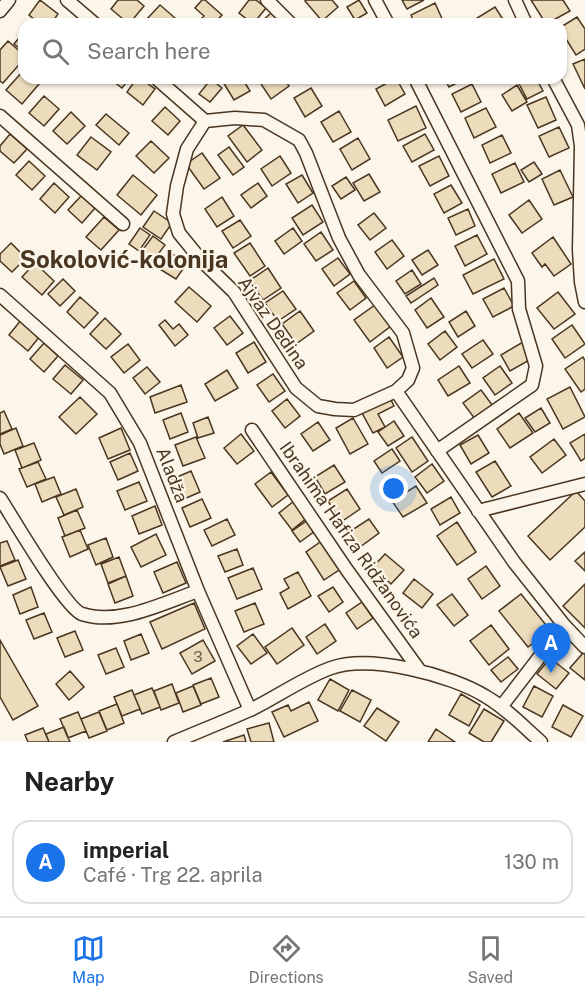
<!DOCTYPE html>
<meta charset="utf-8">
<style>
:root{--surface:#fff;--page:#f6f6f6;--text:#222;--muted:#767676;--line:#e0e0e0;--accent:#1a73e8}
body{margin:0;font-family:"Public Sans",sans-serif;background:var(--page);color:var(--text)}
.you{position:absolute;left:394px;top:489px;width:21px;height:21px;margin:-15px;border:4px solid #fff;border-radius:50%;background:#1a73e8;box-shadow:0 0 0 9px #1a73e833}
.badge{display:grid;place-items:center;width:39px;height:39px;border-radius:50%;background:var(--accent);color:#fff;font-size:20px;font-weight:700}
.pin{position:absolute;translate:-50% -50px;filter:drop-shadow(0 2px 3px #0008)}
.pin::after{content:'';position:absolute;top:32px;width:21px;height:18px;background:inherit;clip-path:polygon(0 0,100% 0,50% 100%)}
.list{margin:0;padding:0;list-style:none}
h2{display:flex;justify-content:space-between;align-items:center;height:78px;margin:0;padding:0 24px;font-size:26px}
h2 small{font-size:20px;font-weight:400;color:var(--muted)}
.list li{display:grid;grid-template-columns:39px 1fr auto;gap:18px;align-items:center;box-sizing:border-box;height:84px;margin:0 12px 12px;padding:0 12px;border:2px solid var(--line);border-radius:18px}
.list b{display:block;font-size:22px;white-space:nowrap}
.list p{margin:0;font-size:20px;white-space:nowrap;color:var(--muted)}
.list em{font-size:20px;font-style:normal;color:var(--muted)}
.icon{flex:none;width:33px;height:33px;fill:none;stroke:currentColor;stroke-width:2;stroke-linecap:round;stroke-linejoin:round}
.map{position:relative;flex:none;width:585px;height:742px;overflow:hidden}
.search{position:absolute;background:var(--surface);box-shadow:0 2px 4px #0004;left:18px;right:18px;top:18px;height:66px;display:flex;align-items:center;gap:15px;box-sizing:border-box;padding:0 21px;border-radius:18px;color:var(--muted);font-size:22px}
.sheet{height:174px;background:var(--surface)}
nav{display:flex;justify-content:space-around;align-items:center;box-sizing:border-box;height:84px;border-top:2px solid var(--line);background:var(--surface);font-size:16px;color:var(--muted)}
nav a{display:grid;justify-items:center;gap:3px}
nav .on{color:var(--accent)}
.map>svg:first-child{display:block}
.building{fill:#ecdcbc;stroke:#4a3520;stroke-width:1.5}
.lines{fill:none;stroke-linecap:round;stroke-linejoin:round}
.minor-casing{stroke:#4a3520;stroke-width:15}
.minor{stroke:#fbf6e9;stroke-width:12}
.labels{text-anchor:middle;stroke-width:4.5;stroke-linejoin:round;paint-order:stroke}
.number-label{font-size:15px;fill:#725f47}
.street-label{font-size:18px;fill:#4a3520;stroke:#fbf6e9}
.district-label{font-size:24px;font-weight:bold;fill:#4a3520;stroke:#fbf6e9}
</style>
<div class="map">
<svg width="585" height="742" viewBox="0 0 585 742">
<rect width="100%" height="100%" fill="#fbf6e9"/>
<path class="building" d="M40,0L58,14L51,24H40L29,15Z
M118,0H137L144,6L129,24L111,9Z
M202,0H205L222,15L214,24H196L204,16L195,8Z
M249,0H256L266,8L253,24L239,13Z
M307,0H332L338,7L322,21L305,1Z
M359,0L367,13L355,20L347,7Z
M402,0H424L407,9Z
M531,0H563L570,11L546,24Z
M435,3L444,23L415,24L411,15Z
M160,5L175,18L170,24H151L146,20Z
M495,7L506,24H480L477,18Z
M271,13L282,24H259Z
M577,17L585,29V49L576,55L561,31V27Z
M24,32V52L14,44Z
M8,41L24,55V59L3,83L0,81V50Z
M585,59V89L573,64Z
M24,70V78H32L39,84L22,104L6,90Z
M109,78H130L122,88Z
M137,78H140L155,89L143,105L127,92Z
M230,78H242L250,91L234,100L223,82Z
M263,78H284L289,86L271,99L259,81Z
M396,78L405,94L385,106L376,89Z
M444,78H467L449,87Z
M516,78H536L543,91L527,99Z
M211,79L222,88L210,102L199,94Z
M472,84L481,102L461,112L452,94Z
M517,85L527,102L512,111L502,95Z
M311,88L322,106L305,117L294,98Z
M44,96L59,109L44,126L29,113Z
M546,97L556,120L538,128L527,105Z
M416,106L426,128L398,141L388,120Z
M165,107L180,121L168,135L152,121Z
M486,108L496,127L474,138L465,118Z
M339,111L351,132L333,142L321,122Z
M71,112L85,126L67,144L53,131Z
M106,114L129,133L119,145L96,125Z
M243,125L262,150L247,162L228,136Z
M559,127L569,148L549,157L539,136Z
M10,134L27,149L14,163L0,151V146Z
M425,134L434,150L412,162L403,146Z
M502,135L511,153L490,163L482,145Z
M91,137L111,152L97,170L77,155Z
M358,138L370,159L352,170L340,149Z
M151,141L169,158L154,173L136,156Z
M229,147L244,167L233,175L218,155Z
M202,153L220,178L204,189L186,164Z
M280,156L291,173L272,186L261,169Z
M439,156L449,176L430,186L419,166Z
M29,161L45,176L32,190L16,175Z
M534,162L542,174L529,182L521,170Z
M515,163L524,182L501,193L492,174Z
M560,170L573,197L554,205L542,179Z
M369,174L380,192L364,201L353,183Z
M133,175L157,195L141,215L117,195Z
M302,175L313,193L298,203L286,184Z
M346,177L355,190L341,199L332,186Z
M54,183L69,197L55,213L40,199Z
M258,183L267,196L251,208L241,195Z
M451,185L462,203L444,213L434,194Z
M82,195L96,207L82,223L68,210Z
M222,197L234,216L217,227L205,209Z
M529,200L542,219L522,233L509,215Z
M312,205L323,222L303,235L292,218Z
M468,209L475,226L456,235L448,218Z
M154,211L172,223L161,239L143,227Z
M374,213L386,228L370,240L358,225Z
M104,217L119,230L101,250L86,237Z
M240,220L251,236L233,248L222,231Z
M140,228L150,235L139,251L129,244Z
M293,228L302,241L284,254L275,241Z
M321,232L333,250L316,261L304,244Z
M477,235L487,254L465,266L455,246Z
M153,236L165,245L153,261L141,252Z
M553,237L571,264L554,276L545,264L542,267L532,253Z
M392,240L404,256L387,269L375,252Z
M11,243L26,258L12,272L0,261V254Z
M250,243L265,266L250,276L234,253Z
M428,250L438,265L422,275L412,260Z
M169,252L187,263L176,279L158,268Z
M338,258L350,274L334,286L322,269Z
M494,259L504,279L473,294L463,275Z
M35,263L54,281L42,295L22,277Z
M268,268L281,288L263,300L249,281Z
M412,270L421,284L405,294L396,281Z
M434,278L438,285L411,303L406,296Z
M63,279L75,291L60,306L48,294Z
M354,281L366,298L350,310L337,293Z
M189,287L211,306L197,322L175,302Z
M504,288L514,306L493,317L483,299Z
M283,291L296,309L278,321L265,303Z
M558,292L575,314L554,329L537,308Z
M80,297L98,313L84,328L67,312Z
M431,298L444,317L427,328L415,310Z
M375,305L391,326L370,342L354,320Z
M300,311L314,331L296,344L282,324Z
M466,311L475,326L458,337L449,322Z
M230,316L243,333L227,345L214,328Z
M105,318L121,334L106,349L90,334Z
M21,320L40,336L28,351L9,335Z
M165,320L173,329L179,324L188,335L175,346L159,325Z
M572,325L585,344L565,358L552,339Z
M445,331L457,347L440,360L428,344Z
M389,337L403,357L387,368L374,348Z
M483,340L493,354L472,368L462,354Z
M254,342L266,362L248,373L236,353Z
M523,342L533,358L510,371L501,355Z
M44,343L58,356L44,372L30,359Z
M128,344L140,360L124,373L111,357Z
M583,357L585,361V389L581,392L565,369Z
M65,365L83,380L71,394L53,379Z
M459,366L470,383L448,396L438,380Z
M500,366L512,383L495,395L483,378Z
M147,367L160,382L145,394L133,378Z
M227,370L238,388L215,401L205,384Z
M273,374L285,391L269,402L257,385Z
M181,385L187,402L155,413L150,397Z
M570,387L585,417L563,429L547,399Z
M481,390L493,406L475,419L463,403Z
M80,397L97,414L76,434L59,417Z
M390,398L394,406L378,414L385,427L373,433L362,413Z
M287,399L300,416L285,428L272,411Z
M541,408L550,423L535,432L525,418Z
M4,411L12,429L0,434V413Z
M181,413L188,432L170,439L163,420Z
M519,413L533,433L510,448L497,429Z
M208,417L214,433L198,438L193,423Z
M353,418L368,444L350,454L336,428Z
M394,421L404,436L388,446L378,432Z
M318,422L330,440L313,451L301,434Z
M16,428L23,446L4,454L0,444V435Z
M121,428L130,450L108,459L99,438Z
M241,434L254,451L237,464L224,448Z
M585,434V458L581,461L570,443Z
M478,435L489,453L471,464L460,445Z
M196,437L205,458L183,466L175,445Z
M412,437L428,461L412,472L396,448Z
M554,439L566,455L542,473L530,457Z
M34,443L41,460L22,468L15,450Z
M392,449L400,461L382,473L374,461Z
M130,453L138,471L118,480L110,462Z
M495,461L511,486L492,497L476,472Z
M38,462L46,479L27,487L19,469Z
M432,464L444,481L427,493L415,477Z
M334,465L345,482L325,494L315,477Z
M191,471L200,492L177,502L168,481Z
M271,472L288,495L272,507L255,484Z
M54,477L61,494L42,502L35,484Z
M139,482L147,501L125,510L117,491Z
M416,486L427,503L403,517L392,501Z
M76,489L83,507L64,515L56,497Z
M347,489L360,509L341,522L328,501Z
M576,491L585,501V527L550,560L528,536Z
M451,497L460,513L440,525L431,509Z
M202,499L211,518L190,527L182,508Z
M294,501L307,518L292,530L279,513Z
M155,506L162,525L139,534L132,516Z
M77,510L85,528L65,536L58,518Z
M227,519L235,535L212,546L204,530Z
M369,519L379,533L360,547L349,532Z
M308,520L315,531L300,542L292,531Z
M457,522L476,552L457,565L437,536Z
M80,530L88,549L70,557L62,537Z
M156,534L166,555L141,567L131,547Z
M106,538L113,557L96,565L88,545Z
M323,540L342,568L324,580L306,552Z
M7,541L15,560L0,566V543Z
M237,549L243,565L225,572L218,556Z
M585,552V571L575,561Z
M385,554L404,570L391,584L373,567Z
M119,557L126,576L108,583L101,564Z
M18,560L26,579L8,586L0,567Z
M177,562L186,583L163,593L154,572Z
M486,566L500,586L482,599L468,579Z
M253,568L262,589L237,599L228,578Z
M298,572L311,596L288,609L280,593L289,588L284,579Z
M126,576L133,596L115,603L108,584Z
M414,579L433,594L422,608L403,593Z
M585,584V628L563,606Z
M31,587L38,607L20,614L13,595Z
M333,587L343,602L329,612L318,596Z
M452,594L468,615L454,626L437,605Z
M521,594L550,630L528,647L499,611Z
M362,602L373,618L357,629L346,613Z
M194,603L205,629L162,649L150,622Z
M255,603L264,624L244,632L235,611Z
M44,613L52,632L34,639L26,620Z
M325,624L336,641L317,654L306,637Z
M491,625L509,649L489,665L470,641Z
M292,628L304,645L277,664L265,647Z
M75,631L83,650L65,657L57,638Z
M141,634L149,653L131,660L124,641Z
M253,634L267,653L251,664L237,646Z
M0,640L38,706L13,720L0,697Z
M203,640L215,661L192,674L180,653Z
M116,648L124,667L106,674L98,655Z
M583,653L585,654V680L570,668Z
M508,657L518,669L501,682L491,670Z
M550,658L569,673L556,689L537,674Z
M70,671L84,687L69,700L56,684Z
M211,678L219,697L201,704L193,685Z
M330,679L349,690L338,711L318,700Z
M172,684L179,703L161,710L154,691Z
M193,686L201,705L183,712L176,693Z
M534,686L553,696L542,717L523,707Z
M152,688L160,707L142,714L134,695Z
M132,690L140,709L122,716L114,697Z
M352,690L371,700L360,722L340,711Z
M461,694L480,705L469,726L449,715Z
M309,702L318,721L284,737L272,712L288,705L291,711Z
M117,704L124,723L107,730L99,711Z
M563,705L583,716L571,737L552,727Z
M377,708L399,722L386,741L364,726Z
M484,709L504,721L491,742H484L469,733Z
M78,712L86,731L68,738L60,719Z
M99,712L107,731L89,738L81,719Z
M269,723L274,742H251L247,729Z
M64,727L70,742H49L46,734Z
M43,728L49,742H28L25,735Z
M436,729L455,742H428Z
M244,735L246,742H223Z"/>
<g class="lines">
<g class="minor-casing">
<path id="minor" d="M67,0L95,24
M267,0L291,24
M375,0L388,24
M515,0L526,24
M0,11L9,0
M156,78L205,121L235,118L264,120L299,140L306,153L339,238L359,275L403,333L413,368L408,380L396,391L354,410L335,409L318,406L296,388L234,292L201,260L179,233L173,214L177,186L187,149L205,121
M415,78L518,281L519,309L536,366L532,385L437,451
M553,78L578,125L581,146L579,250L581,282L585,302
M0,116L123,224
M0,295L110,393L140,443L198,591L250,710
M396,391L514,562L564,625L585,647
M252,430L347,570L420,671
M0,498C13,518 65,608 82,614C119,626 163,603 198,591
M478,511L585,484
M501,707L564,625
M174,742C200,731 225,721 250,710C275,698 305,677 331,668C370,654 451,675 485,696C506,708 523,726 541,742"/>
</g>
<use href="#minor" class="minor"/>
</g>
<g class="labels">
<g class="number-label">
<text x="198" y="662">3</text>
</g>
<g class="street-label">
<text transform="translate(273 323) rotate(55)" y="6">Ajvaz Dedina</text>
<text transform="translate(172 475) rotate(69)" y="6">Aladža</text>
<text transform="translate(351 540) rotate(55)" y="6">Ibrahima Hafiza Ridžanovića</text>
</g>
<g class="district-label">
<text x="124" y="268">Sokolović-kolonija</text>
</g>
</g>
</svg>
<div class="you"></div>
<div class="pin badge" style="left:551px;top:673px">A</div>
<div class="search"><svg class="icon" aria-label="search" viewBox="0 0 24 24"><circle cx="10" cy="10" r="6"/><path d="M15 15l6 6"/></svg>Search here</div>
</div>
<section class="sheet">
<h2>Nearby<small></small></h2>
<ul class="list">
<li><span class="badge">A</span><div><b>imperial</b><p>Café · Trg 22. aprila</p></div><em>130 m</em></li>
</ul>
</section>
<nav>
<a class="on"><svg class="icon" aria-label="map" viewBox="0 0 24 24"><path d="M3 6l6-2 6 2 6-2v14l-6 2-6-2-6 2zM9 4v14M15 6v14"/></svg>Map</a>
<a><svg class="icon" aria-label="directions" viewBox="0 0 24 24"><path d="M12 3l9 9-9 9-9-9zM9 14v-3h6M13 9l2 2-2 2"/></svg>Directions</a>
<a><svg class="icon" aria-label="saved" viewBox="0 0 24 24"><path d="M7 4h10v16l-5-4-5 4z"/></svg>Saved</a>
</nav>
